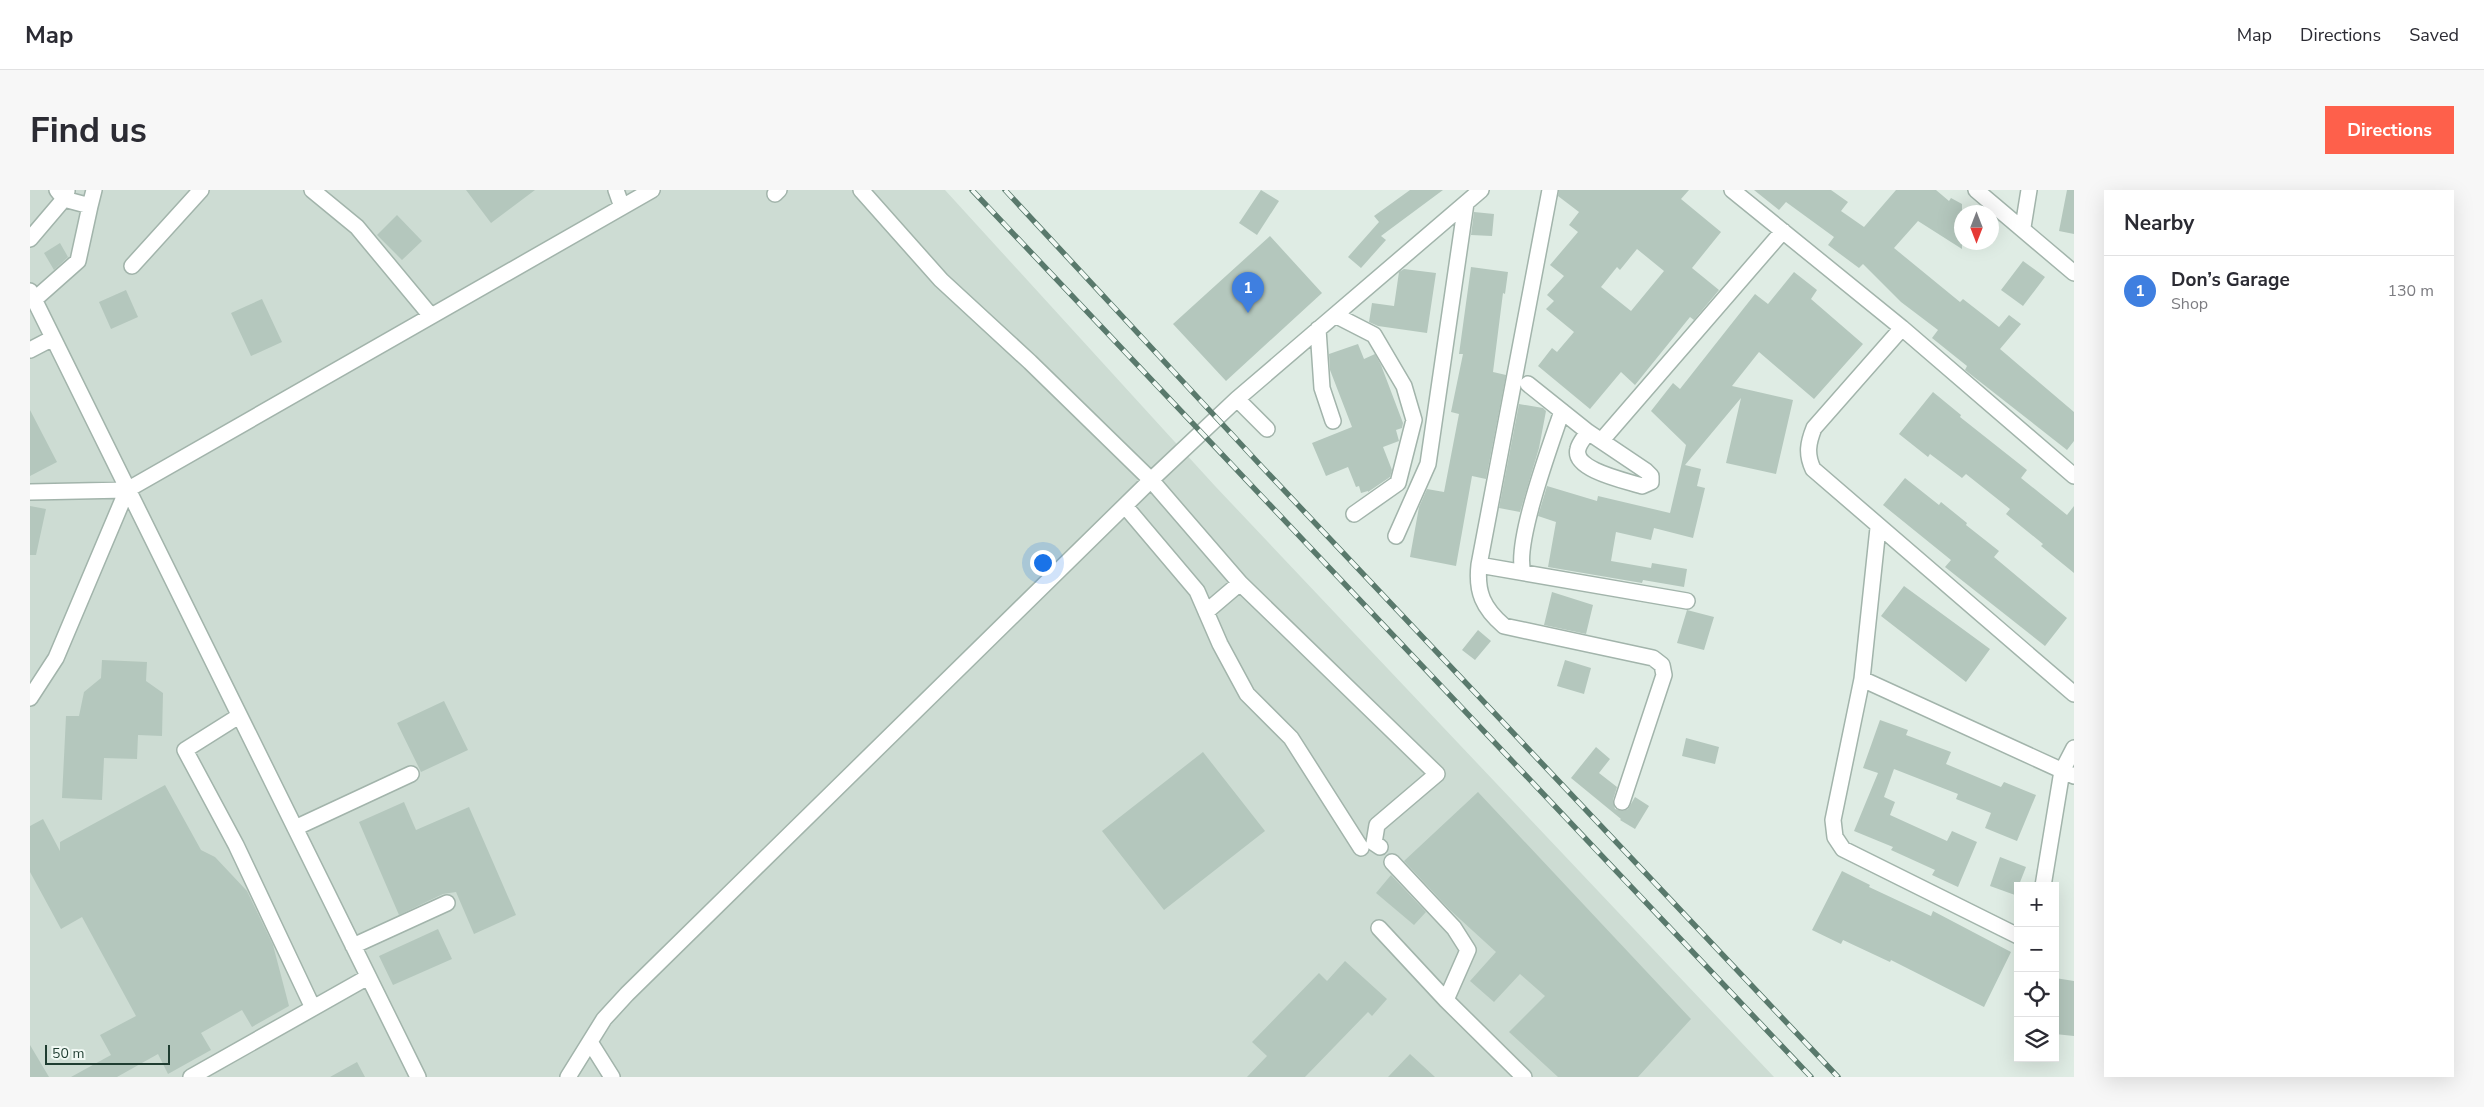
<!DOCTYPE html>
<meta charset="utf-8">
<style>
:root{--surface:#fff;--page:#f7f7f7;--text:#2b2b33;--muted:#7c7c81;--line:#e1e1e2;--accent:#fe604b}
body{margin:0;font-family:"Nunito Sans",sans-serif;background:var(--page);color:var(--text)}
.controls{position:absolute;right:15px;bottom:15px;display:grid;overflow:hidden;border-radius:0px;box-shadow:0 5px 20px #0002}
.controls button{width:45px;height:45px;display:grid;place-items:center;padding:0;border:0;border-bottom:1px solid var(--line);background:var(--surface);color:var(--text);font:25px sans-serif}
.compass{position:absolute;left:1924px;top:15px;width:45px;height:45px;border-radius:50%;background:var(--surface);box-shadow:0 5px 20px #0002;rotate:180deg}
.scale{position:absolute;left:15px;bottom:12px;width:125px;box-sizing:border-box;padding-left:5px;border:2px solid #1f3d31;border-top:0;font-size:14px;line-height:18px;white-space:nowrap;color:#1f3d31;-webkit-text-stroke:4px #f0f8f3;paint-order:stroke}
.you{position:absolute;left:1012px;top:372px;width:18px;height:18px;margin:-12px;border:4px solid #fff;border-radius:50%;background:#1a73e8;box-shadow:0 0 0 8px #1a73e833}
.badge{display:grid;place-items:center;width:32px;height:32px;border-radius:50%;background:var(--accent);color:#fff;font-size:16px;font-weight:700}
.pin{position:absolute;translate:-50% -41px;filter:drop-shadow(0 1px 2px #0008)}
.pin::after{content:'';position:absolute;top:26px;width:18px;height:15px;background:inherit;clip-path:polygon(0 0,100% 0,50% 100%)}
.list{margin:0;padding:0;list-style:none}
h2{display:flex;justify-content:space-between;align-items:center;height:65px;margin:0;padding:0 20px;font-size:21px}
h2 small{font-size:16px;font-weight:400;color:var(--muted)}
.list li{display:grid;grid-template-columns:32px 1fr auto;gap:15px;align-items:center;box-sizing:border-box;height:70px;padding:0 20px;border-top:1px solid var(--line)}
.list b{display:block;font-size:19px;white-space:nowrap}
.list p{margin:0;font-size:16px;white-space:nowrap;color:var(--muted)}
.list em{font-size:16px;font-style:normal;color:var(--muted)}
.icon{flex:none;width:28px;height:28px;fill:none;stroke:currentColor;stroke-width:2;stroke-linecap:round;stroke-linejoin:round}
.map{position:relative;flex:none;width:2044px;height:887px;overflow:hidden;border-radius:0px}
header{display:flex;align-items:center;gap:30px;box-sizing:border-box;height:70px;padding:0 25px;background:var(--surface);border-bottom:1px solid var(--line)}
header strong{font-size:24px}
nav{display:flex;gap:28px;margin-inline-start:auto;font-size:18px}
.intro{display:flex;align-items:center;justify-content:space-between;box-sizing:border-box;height:120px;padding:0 30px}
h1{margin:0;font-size:35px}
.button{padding:12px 22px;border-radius:0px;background:var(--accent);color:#fff;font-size:18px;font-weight:700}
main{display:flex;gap:30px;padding:0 30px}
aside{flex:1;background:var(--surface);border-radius:0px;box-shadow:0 5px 20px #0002}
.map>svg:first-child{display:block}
.built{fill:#cddcd3}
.building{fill:#b4c7bd;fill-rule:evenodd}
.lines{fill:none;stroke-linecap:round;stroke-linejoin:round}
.minor-casing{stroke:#a2b4ab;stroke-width:18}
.minor{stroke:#fff;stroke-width:15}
.rail-casing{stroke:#59796c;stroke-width:5.5}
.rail{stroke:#f0f8f3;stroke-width:4;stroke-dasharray:11;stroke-linecap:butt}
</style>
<header>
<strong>Map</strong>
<nav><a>Map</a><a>Directions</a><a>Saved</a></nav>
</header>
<div class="intro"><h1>Find us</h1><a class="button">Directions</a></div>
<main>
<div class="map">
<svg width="2044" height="887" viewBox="0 0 2044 887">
<rect width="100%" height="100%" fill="#dfece4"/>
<path class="built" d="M0,0H915L1185,296L1744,887H0Z"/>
<path class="building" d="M436,0H505L461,33Z
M1231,0L1249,11L1227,45L1209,33Z
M1380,0H1413L1351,46L1356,50L1331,78L1318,67L1349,32L1344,26Z
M1529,0H1659L1651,9L1691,42L1662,78L1689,100L1664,130L1660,127L1605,195L1591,182L1560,219L1508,176L1522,158L1527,162L1544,142L1516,119L1524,111L1517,105L1534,86L1520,75L1548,42L1539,35L1549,22L1528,6ZM1607,59L1634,81L1601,121L1571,97L1587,77L1590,80Z
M1724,0H1801L1818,12L1811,21L1834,37L1866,0H1906L1919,11L1921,8L1932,14V59L1888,31L1864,58L1930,112L1933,109L1969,137L1979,125L1991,134L1970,159L2044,222V251L2037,260L1935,180L1937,176L1902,148L1908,140L1871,112L1833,74L1829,78L1798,55L1804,47L1756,12L1749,20Z
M2037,0H2044V44L2029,41Z
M1444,22L1464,24L1462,46L1441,45Z
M367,25L392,51L372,70L347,45Z
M1240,46L1292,103L1196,191L1143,134Z
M30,53L38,67L24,80L14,63Z
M1993,71L2015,87L1993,116L1971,100Z
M1441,77L1478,82L1475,104L1473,103L1463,182L1476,185L1456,289L1442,286L1426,376L1380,367L1389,317L1397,299L1414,302L1429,224L1421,222L1433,164H1429Z
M1374,79L1406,83L1397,143L1348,136L1339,132L1342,113L1364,116L1369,82Z
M1764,82L1787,100L1781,109L1833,154L1784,209L1729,162L1702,196L1763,210L1746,284L1696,273L1711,208L1655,275L1671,279L1667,296L1675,298L1663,348L1624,338L1621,350L1586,342L1581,371L1621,378L1622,373L1657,379L1654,397L1613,390L1612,393L1518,377L1526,332L1508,326L1517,296L1567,311L1568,306L1640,323L1656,255L1621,221L1643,193L1650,199L1725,104L1738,114Z
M96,100L108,127L81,139L69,112Z
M232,109L252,152L221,166L201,123Z
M1328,154L1334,169L1345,164L1351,175L1373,233L1372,238L1366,240L1369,251L1353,257L1362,280L1360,287L1338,302V301L1331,303L1329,296L1326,297L1318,277L1296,286L1282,253L1322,237L1300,180L1299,164Z
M1903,202L1931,225L1930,227L1997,280L1991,288L2037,325L2044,316V383L2011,356L2013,354L1976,324L1980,319L1936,284L1932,288L1900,264L1898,267L1869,244Z
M1489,214L1513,218L1516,221L1509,258L1490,322L1469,318Z
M0,220L27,272L0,286Z
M1875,288L1909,315L1911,312L1937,333L1936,335L1969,361L1964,367L2037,428L2015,456L1915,377L1921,370L1853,315Z
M0,316L16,319L6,365H0Z
M1874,396L1960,459L1936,492L1851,426Z
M1522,402L1563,415L1556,444L1514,435Z
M1657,420L1684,427L1674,460L1647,453Z
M1448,440L1461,451L1445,470L1432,460Z
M72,470L117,472L116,491L133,503L132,546L108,545L107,569L74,568L72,610L32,608L36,526H49L54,502L71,488Z
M1535,470L1561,478L1554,504L1527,496Z
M414,511L438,560L391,582L367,533Z
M1850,530L1878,540L1876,545L1921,562L1916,574L1971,597L1974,592L2006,605L1987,651L1955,638L1961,623L1926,609L1928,604L1864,579L1854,607L1865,612L1860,625L1917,651L1922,641L1947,652L1928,697L1902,685L1905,680L1861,660L1863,657L1824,641L1848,583L1833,578Z
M1656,548L1689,557L1685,574L1652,566Z
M1566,557L1580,569L1569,583L1587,597L1583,610L1585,619L1593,621L1598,619L1605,607L1619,616L1605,639L1590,630L1591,629L1541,588Z
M1173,562L1235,641L1134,720L1072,641Z
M135,595L171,660L185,667L217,701L243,755L259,816L222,837L212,820L171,843L181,860L138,884L128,864L87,887H41L81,865L70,845L106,826L52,727L31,739L0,682V636L13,629L30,661V652Z
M1448,602L1661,829L1608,887H1528L1479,842L1515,806L1490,784L1464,812L1440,791L1466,762L1420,720L1374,671Z
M374,612L386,640L439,617L486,725L444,744L426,702L413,704L369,725L329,632Z
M1970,667L1996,677L1985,705L1960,696Z
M1812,681L1840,695L1839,697L1901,726L1903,721L1981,762L1954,817L1861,770L1860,772L1813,750L1811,754L1782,740Z
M1361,685L1396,722L1384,735L1346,703Z
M408,739L422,769L363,795L349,766Z
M1315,771L1357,809L1342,826L1338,822L1275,887H1217L1237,866L1222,852L1289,783L1297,791Z
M2025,788L2044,791V846L2025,844Z
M0,855L19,887H0Z
M1380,864L1405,887H1358Z
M327,872L335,887H300Z"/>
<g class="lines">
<g class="minor-casing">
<path id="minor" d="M282,0L327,37L401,126
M586,0L592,17
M831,0L911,90L1000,172L1121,290L1210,393L1407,584L1347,635L1344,653L1350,657
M1520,0L1449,375C1446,402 1453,418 1474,436L1623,468L1632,475L1634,485L1592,612
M1702,0L1872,138L2044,286
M1946,0L2044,83
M745,4L749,0
M60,16L64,0
M1993,37L1999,0
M0,49L34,9L37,1
M102,76L171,0
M0,101L388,887
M4,110L48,71L60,16L34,9L27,0
M1305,125L1344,145L1374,196L1384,230L1368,293L1324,324
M1872,138L1784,238C1778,253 1776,264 1783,279L2044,504
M1288,139L1292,198L1303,231
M0,160L23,148
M1498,194L1558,242L1616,281L1621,286V292L1612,296C1597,291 1542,280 1548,259C1549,253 1555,247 1558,242
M1207,209L1237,239
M1572,250L1753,41
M0,302L97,300L622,0
M1095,316L1167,401L1190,454L1217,504L1261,548L1331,658
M1848,338L1832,489L1803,630L1805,647L1813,659L1988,746
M1366,346L1398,274L1436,13
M1449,375L1657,411
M1493,382C1484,353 1521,254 1532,221
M1176,422L1210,393
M1832,489L2044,586
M0,508L26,468L97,300
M209,526L155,560L206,655L283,818
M265,638L381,584
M1362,672L1424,738L1438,760L1416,810
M2013,696L2032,581L2044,558
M1349,738L1416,810L1494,887
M323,756L417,713
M560,852L582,887
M161,887L338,787
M538,887L574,829L597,804L1121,290L1207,209L1451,0"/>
</g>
<use href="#minor" class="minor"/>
<g class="rail-casing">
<path id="rail" d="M942,0L1781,887
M975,0L1234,279L1808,887"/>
</g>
<use href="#rail" class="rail"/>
</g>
</svg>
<div class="controls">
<button>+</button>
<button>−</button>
<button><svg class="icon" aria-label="locate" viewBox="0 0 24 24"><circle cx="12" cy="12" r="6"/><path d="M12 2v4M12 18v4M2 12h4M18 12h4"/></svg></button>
<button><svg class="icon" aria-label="layers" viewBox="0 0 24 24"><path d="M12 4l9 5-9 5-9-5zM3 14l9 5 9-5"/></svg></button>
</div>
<svg class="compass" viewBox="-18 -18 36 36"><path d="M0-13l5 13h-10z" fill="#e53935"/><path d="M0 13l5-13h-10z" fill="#7c7c81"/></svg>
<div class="scale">50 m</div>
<div class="you"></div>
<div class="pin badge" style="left:1218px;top:123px;background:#3f7fe0">1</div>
</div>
<aside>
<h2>Nearby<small></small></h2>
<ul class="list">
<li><span class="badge" style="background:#3f7fe0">1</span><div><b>Don’s Garage</b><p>Shop</p></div><em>130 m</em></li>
</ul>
</aside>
</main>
